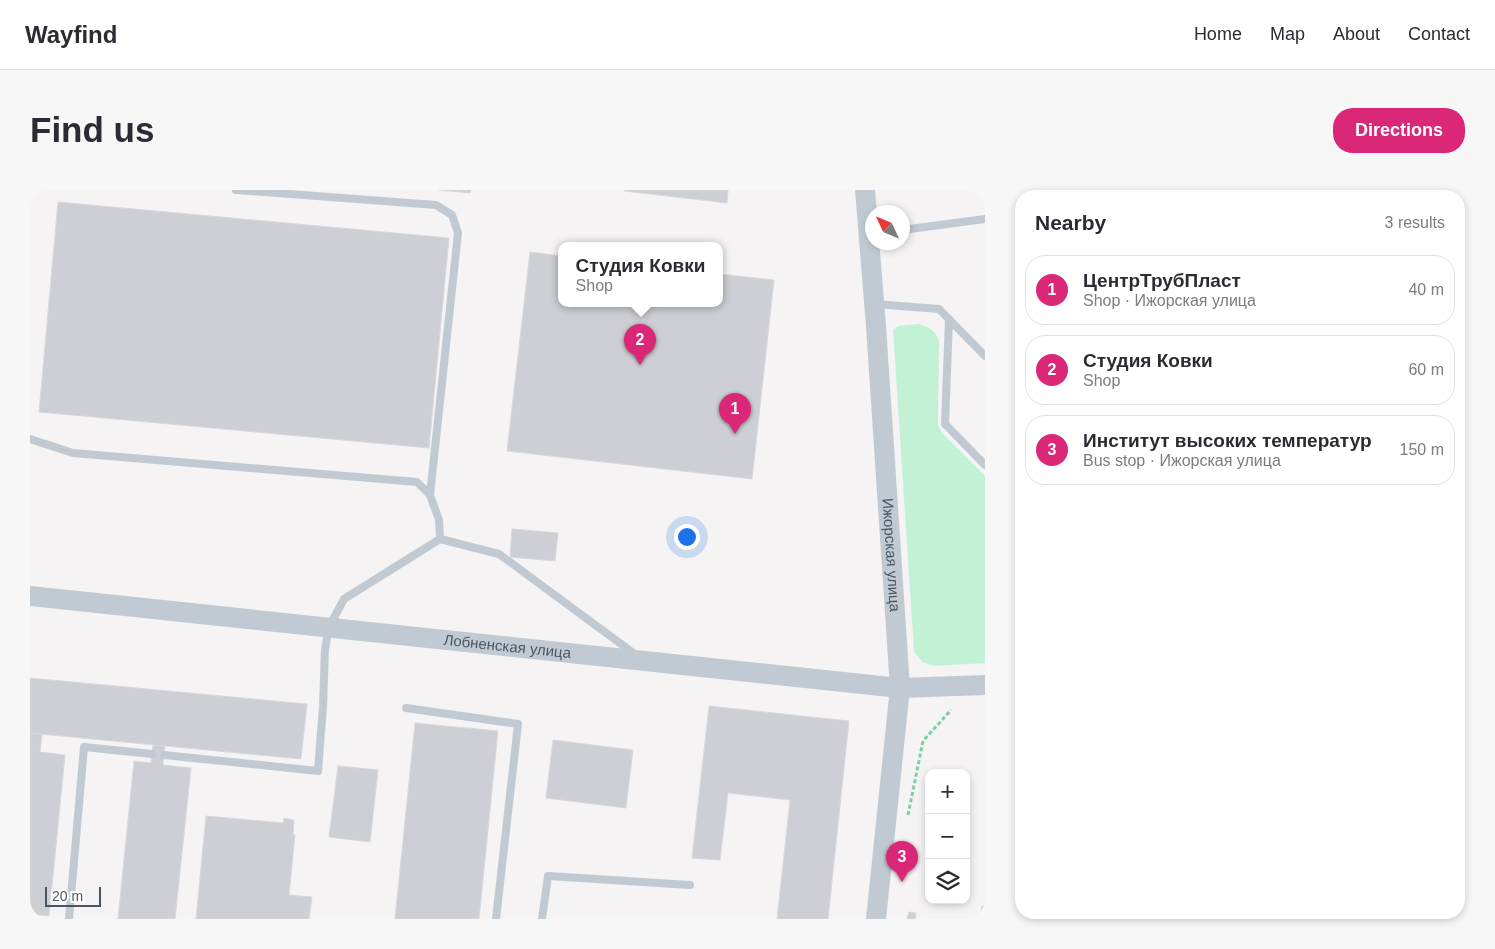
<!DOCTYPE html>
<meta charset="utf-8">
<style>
:root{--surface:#fff;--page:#f7f7f7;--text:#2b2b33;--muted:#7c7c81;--line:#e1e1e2;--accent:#db2777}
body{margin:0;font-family:Helvetica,sans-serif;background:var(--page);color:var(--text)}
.controls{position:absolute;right:15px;bottom:15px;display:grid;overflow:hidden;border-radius:10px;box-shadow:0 2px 8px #0003}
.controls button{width:45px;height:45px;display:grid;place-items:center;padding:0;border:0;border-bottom:1px solid var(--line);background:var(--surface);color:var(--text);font:25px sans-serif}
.compass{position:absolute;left:835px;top:15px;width:45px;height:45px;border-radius:50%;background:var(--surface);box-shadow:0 2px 8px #0003;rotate:314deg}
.scale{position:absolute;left:15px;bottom:12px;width:56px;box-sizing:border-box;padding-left:5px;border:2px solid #4a5661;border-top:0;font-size:14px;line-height:18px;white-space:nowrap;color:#4a5661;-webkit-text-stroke:4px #fff;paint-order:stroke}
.you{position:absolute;left:656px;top:346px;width:18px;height:18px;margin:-12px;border:4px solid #fff;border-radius:50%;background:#1a73e8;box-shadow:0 0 0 8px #1a73e833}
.badge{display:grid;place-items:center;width:32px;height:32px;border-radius:50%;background:var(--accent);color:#fff;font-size:16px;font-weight:700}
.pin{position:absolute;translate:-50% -41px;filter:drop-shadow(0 1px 2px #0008)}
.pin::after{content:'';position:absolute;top:26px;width:18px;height:15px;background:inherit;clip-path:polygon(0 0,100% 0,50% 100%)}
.popup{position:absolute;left:528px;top:52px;width:165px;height:65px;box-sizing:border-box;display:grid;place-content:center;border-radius:10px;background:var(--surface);filter:drop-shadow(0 1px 4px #0005);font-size:16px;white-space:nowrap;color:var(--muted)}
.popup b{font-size:19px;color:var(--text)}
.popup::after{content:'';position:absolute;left:50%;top:100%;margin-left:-10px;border:10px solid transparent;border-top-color:var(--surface)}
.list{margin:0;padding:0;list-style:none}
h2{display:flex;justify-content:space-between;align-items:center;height:65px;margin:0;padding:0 20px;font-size:21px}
h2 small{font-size:16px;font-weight:400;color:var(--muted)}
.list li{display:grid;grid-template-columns:32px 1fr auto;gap:15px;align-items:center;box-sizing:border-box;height:70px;margin:0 10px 10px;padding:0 10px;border:1px solid var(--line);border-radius:20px}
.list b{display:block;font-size:19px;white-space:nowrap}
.list p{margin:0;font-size:16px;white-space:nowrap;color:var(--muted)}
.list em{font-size:16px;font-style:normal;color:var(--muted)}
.icon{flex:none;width:28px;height:28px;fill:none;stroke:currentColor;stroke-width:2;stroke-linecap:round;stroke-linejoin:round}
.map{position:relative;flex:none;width:955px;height:729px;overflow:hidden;border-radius:20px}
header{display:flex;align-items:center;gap:30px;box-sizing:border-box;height:70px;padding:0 25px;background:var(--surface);border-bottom:1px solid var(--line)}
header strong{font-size:24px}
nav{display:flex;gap:28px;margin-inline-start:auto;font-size:18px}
.intro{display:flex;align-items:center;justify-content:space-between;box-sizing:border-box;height:120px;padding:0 30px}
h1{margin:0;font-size:35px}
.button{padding:12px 22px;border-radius:20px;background:var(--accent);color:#fff;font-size:18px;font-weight:700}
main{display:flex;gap:30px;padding:0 30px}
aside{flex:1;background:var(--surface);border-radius:20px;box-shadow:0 2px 8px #0003}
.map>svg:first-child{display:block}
.green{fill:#c3f1d5}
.building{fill:#cdcfd5;stroke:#d7d9de}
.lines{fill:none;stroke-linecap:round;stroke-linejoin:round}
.path{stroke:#7ad0a6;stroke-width:3;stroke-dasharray:4 2.5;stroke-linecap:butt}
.service{stroke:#c1cad2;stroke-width:8}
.tertiary{stroke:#c1cad2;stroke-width:20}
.labels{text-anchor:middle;stroke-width:4.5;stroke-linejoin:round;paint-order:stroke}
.street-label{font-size:15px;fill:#4a5661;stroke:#fff}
</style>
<header>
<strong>Wayfind</strong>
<nav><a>Home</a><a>Map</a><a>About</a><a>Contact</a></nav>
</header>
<div class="intro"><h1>Find us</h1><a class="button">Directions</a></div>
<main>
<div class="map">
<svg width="955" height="729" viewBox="0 0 955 729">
<rect width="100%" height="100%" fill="#f5f3f3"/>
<path class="green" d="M889,134C899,137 906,141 909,151L908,235L912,243L955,286V473L904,476L892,472L884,461L863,140L868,136Z"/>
<path class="building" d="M409,0H441L440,3Z
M594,0H698L697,13L594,1Z
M28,12L419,48L399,258L9,222Z
M500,62L531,66V114H689V84L744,90L722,289L477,261Z
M482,339L528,343L525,371L480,367Z
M0,488L277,514L271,569L0,543Z
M679,516L819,531L798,729H747L760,610L698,603L690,670L662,668Z
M385,533L468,541L449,729H365Z
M0,543L12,544L10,562L35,565L19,726L0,724Z
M523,550L603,560L596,618L516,608Z
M123,555L135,556L133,575L161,578L145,729H88L104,571L121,573Z
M308,576L348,580L340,652L299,647Z
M176,626L253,633L254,628L264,630L263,645H265L259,705L282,707L279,729H166Z
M952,716L955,717V729H950Z
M879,722L886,723L885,729H877Z"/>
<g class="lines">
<path class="path" d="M878,625L893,551L921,520"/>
<path class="service" d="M206,0L406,15L422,25L428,43L400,305
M872,40L955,29
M845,114L909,119L955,166
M919,129L915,234L955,275
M0,249L43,263L387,292L400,305L409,330L410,349
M376,518L488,534L466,729
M134,565L288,581L293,517L295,459L299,437L314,409L410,349L469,364L606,465
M39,729L54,557L122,564
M512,729L518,686L660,695"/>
<g class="tertiary">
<path id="s1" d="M835,0L846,136L870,498L846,729"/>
<path id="s2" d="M0,406L870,498L955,495"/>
</g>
</g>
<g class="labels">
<g class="street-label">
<text dy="5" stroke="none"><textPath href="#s1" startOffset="366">Ижорская улица</textPath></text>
<text dy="5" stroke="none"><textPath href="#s2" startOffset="480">Лобненская улица</textPath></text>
</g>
</g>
</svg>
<div class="controls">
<button>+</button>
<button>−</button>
<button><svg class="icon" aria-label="layers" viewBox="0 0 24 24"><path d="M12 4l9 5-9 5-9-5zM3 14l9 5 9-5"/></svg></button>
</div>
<svg class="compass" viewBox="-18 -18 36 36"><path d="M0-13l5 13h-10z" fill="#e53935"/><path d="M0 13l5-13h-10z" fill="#7c7c81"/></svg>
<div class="scale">20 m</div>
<div class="you"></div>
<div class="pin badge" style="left:705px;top:244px">1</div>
<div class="pin badge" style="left:610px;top:175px">2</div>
<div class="popup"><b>Студия Ковки</b>Shop</div>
<div class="pin badge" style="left:872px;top:692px">3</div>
</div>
<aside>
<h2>Nearby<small>3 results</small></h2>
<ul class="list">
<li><span class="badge">1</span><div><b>ЦентрТрубПласт</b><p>Shop · Ижорская улица</p></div><em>40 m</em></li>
<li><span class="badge">2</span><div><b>Студия Ковки</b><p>Shop</p></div><em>60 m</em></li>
<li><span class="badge">3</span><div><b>Институт высоких температур</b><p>Bus stop · Ижорская улица</p></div><em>150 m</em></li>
</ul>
</aside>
</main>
